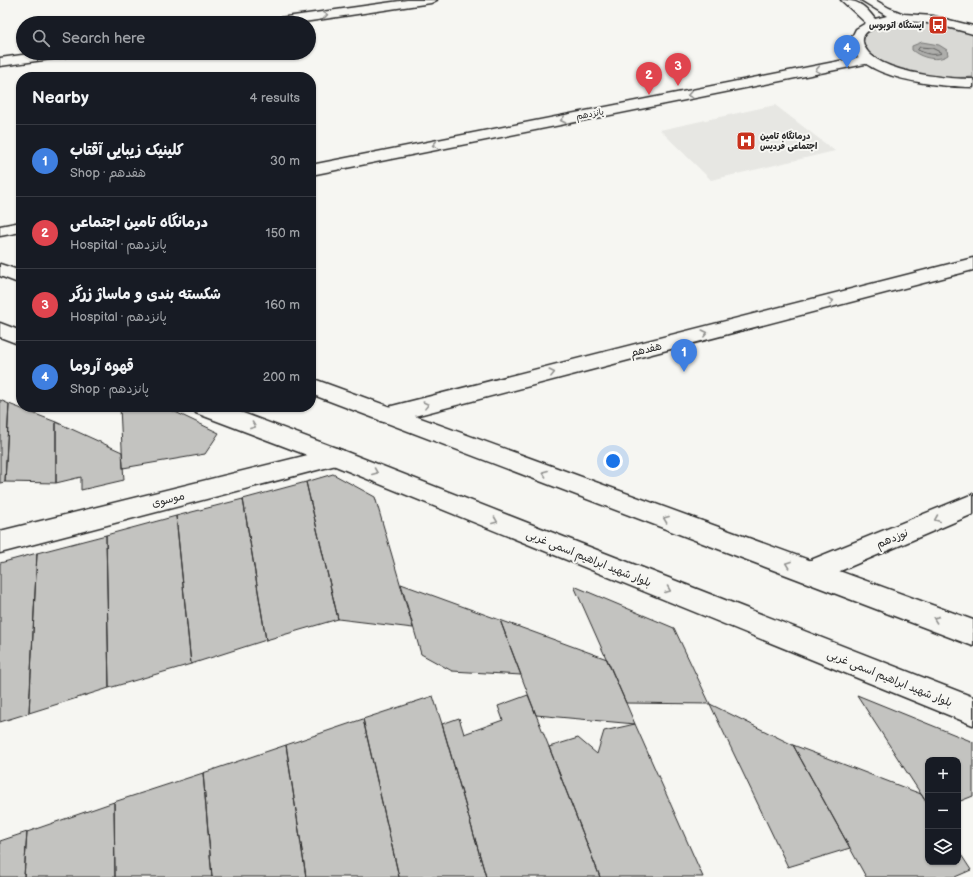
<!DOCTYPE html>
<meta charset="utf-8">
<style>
:root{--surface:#171b24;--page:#242831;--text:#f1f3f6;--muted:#9ea1a6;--line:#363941;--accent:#b45309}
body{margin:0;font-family:"Balsamiq Sans","Playpen Sans Arabic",sans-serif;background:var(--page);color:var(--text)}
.controls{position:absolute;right:12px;bottom:12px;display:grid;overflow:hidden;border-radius:8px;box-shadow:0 1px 3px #0004}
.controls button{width:36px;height:36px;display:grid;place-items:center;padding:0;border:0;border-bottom:1px solid var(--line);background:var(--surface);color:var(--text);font:20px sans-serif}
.you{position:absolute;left:613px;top:461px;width:14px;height:14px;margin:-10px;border:3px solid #fff;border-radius:50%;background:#1a73e8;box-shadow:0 0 0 6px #1a73e833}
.badge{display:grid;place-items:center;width:26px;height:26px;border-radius:50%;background:var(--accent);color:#fff;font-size:13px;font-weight:700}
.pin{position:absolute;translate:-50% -33px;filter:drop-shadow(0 1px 2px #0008)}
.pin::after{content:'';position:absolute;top:21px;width:14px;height:12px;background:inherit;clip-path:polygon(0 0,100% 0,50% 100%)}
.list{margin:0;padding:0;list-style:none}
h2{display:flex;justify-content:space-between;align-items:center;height:52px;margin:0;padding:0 16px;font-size:17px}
h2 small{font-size:13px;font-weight:400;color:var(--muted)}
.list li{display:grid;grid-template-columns:26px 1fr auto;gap:12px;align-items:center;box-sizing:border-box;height:72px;padding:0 16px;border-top:1px solid var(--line)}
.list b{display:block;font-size:15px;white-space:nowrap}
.list p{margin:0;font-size:13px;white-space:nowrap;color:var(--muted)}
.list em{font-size:13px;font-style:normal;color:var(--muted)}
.icon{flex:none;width:22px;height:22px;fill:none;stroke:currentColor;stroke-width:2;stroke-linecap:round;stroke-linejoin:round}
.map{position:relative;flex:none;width:973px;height:877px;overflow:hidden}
.search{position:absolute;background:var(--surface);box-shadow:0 1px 3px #0004;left:16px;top:16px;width:300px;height:44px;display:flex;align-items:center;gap:10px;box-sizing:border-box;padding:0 14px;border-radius:22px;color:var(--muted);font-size:15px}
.panel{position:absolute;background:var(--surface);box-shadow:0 1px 3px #0004;left:16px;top:72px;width:300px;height:340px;border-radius:16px}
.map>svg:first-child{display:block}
.built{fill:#e7e7e3}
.green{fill:#d9d9d5;stroke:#828280}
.water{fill:#aeaeab;stroke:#7a7a78}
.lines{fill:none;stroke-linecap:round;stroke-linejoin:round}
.shore{stroke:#5f5f5e;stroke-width:1}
.building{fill:#c3c3c0;stroke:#2b2b2b}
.minor-casing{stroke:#2b2b2b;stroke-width:3}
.tertiary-casing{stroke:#2b2b2b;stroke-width:3}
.secondary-casing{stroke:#2b2b2b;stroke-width:3}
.minor{fill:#f6f6f2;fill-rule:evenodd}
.tertiary{fill:#f6f6f2;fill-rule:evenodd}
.secondary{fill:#f6f6f2;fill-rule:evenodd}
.oneway{stroke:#90908e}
.labels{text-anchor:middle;stroke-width:4;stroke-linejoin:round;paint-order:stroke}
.far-poi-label{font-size:9px;font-weight:bold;fill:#2b2b2b;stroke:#f6f6f2;text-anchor:end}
.far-street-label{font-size:9px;fill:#2b2b2b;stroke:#f6f6f2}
.street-label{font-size:11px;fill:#2b2b2b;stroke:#f6f6f2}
</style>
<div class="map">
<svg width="973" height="877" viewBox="0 0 973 877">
<rect width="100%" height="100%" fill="#f6f6f2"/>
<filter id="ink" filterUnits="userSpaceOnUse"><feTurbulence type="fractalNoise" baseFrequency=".025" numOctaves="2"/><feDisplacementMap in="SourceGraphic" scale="8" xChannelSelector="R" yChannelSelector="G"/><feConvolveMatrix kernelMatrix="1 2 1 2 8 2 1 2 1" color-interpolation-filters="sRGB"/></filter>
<g filter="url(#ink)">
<path class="built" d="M775,105L835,151L711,180L660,130Z"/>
<path class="green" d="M913,21L959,29L973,34V77C944,79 871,75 862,39C868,20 896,22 913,21Z"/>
<path class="water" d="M922,42L939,45L947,50L948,55C938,62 921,58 912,50V46Z"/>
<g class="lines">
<path class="shore" d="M920,47L932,48L942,53C933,56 926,54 918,50Z"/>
</g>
<path class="building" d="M0,400L9,404L5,482L0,483Z
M9,404L56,422V483L5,482Z
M120,407H165L219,433L205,454L123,468Z
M56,422L122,452L124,480L81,490V477L56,483Z
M333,474L375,497L413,628L338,619L306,482Z
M306,482L338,619L266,640L243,499Z
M243,499L266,640L191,664L176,516Z
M176,516L191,664L109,688L106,535Z
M106,535L109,688L29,713L37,553Z
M37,553L29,713L0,722V563Z
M401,584L500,620L521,675L452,671L421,654Z
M574,586L674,628L710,704L626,703Z
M500,620L607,659L635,724L536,715Z
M528,695L549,747L600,877H486L442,724L459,718L464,734L503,720L498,706Z
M857,695L973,742V796L958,802V760H928V805Z
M433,696L442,724L486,877H399L363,719Z
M710,704L793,745L850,848L788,867Z
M363,719L399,877H306L286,745Z
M635,724L703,877H600L549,747L578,738L597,754L604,731Z
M286,745L306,877H212L203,773Z
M793,745L921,794L928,805V862H958V850L971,870L955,877H866Z
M203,773L212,877H115L114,802Z
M114,802L115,877H24L27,832Z
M27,832L24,877H0V841Z"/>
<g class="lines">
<g class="minor-casing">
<path id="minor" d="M407,0H437L431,3L297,23H266L272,19Z
M37,53H71L65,57L0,66V58Z
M973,258V270L388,423L380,421L377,415L380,409L388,407Z
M336,448L344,451L347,457L344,463L0,553V531Z
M973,494V514L819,580L810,583L801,580L797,572L801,564Z"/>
</g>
<g class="tertiary-casing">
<path id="tertiary" d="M870,55L876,59L875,62L311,175V165Z
M21,222V232L0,236V226Z"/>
</g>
<g class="secondary-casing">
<path id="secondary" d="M841,0C858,0 865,6 875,19L887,16L861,0H875L889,8L904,14L933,16L973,26V34C939,25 906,14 872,29C867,31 862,35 863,42C869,73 949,79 973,79V87C943,87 856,80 850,41L856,29L866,23Z
M0,264L21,271V284L0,276Z
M0,323L21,331V345L0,337Z
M311,378L973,620V646L311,394Z
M193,407H227L344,451L973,697V725L328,463L196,413Z"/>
</g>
<use href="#minor" class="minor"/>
<use href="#tertiary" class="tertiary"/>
<use href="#secondary" class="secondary"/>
</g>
<defs><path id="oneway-chevron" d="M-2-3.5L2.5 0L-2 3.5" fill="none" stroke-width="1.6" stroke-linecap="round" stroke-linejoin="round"/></defs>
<g class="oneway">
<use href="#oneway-chevron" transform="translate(325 15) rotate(-8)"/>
<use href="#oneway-chevron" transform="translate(818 70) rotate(169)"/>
<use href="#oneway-chevron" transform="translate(690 95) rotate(169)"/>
<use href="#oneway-chevron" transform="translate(563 120) rotate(169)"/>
<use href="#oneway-chevron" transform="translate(435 145) rotate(169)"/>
<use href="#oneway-chevron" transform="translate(831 301) rotate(-14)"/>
<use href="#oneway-chevron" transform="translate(705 333) rotate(-14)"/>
<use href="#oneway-chevron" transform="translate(552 373) rotate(-14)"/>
<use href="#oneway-chevron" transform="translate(426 405) rotate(-14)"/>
<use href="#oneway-chevron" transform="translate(253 426) rotate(21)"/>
<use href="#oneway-chevron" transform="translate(375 472) rotate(22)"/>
<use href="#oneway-chevron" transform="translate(545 473) rotate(-159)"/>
<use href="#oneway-chevron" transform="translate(666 519) rotate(-159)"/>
<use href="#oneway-chevron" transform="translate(937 519) rotate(157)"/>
<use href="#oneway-chevron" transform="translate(495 521) rotate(22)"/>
<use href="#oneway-chevron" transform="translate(788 564) rotate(-160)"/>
<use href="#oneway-chevron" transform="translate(668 590) rotate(22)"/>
<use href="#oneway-chevron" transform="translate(936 619) rotate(-160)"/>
</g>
</g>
<defs>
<g id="bus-square" transform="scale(1)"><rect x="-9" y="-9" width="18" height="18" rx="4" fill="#c8321e" stroke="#f6f6f2"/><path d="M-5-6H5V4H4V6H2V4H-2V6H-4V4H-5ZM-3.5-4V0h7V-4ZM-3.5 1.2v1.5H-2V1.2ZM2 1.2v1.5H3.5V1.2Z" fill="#fff"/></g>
<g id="hospital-square" transform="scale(1)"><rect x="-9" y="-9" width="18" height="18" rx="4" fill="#c8321e" stroke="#f6f6f2"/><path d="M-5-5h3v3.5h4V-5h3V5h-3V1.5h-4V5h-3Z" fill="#fff"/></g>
</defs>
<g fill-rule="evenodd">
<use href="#bus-square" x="938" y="25"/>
<use href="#hospital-square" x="746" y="141"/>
</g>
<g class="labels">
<g class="far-poi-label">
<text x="924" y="28">ایستگاه اتوبوس</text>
<text x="760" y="139" text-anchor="start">درمانگاه تامین<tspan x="760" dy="10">اجتماعی فردیس</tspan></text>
</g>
<g class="far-street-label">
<text transform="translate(590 114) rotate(-11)" y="3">پانزدهم</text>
</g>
<g class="street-label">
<text transform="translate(646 349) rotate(-14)" y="4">هفدهم</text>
<text transform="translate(168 499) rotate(-14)" y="4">موسوی</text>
<text transform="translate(892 538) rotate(-23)" y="4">نوزدهم</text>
<text transform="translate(589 558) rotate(22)" y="4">بلوار شهید ابراهیم اسمی غربی</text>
<text transform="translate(890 678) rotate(22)" y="4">بلوار شهید ابراهیم اسمی غربی</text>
</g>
</g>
</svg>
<div class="controls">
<button>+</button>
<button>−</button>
<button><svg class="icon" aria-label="layers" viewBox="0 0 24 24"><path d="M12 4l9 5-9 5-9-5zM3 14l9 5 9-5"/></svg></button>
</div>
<div class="you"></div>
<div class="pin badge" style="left:684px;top:372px;background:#3f7fe0">1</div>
<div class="pin badge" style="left:649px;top:95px;background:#e0444e">2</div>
<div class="pin badge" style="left:678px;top:86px;background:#e0444e">3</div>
<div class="pin badge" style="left:847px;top:68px;background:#3f7fe0">4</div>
<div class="search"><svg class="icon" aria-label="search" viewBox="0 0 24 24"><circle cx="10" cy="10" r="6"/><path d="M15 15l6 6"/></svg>Search here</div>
<section class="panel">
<h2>Nearby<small>4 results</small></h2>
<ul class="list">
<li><span class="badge" style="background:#3f7fe0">1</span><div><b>کلینیک زیبایی آقتاب</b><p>Shop · هفدهم</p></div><em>30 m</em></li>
<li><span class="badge" style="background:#e0444e">2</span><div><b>درمانگاه تامین اجتماعى</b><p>Hospital · پانزدهم</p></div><em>150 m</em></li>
<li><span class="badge" style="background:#e0444e">3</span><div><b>شکسته بندی و ماساژ زرگر</b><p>Hospital · پانزدهم</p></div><em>160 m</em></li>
<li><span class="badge" style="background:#3f7fe0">4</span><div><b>قهوه آروما</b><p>Shop · پانزدهم</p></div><em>200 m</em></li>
</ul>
</section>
</div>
